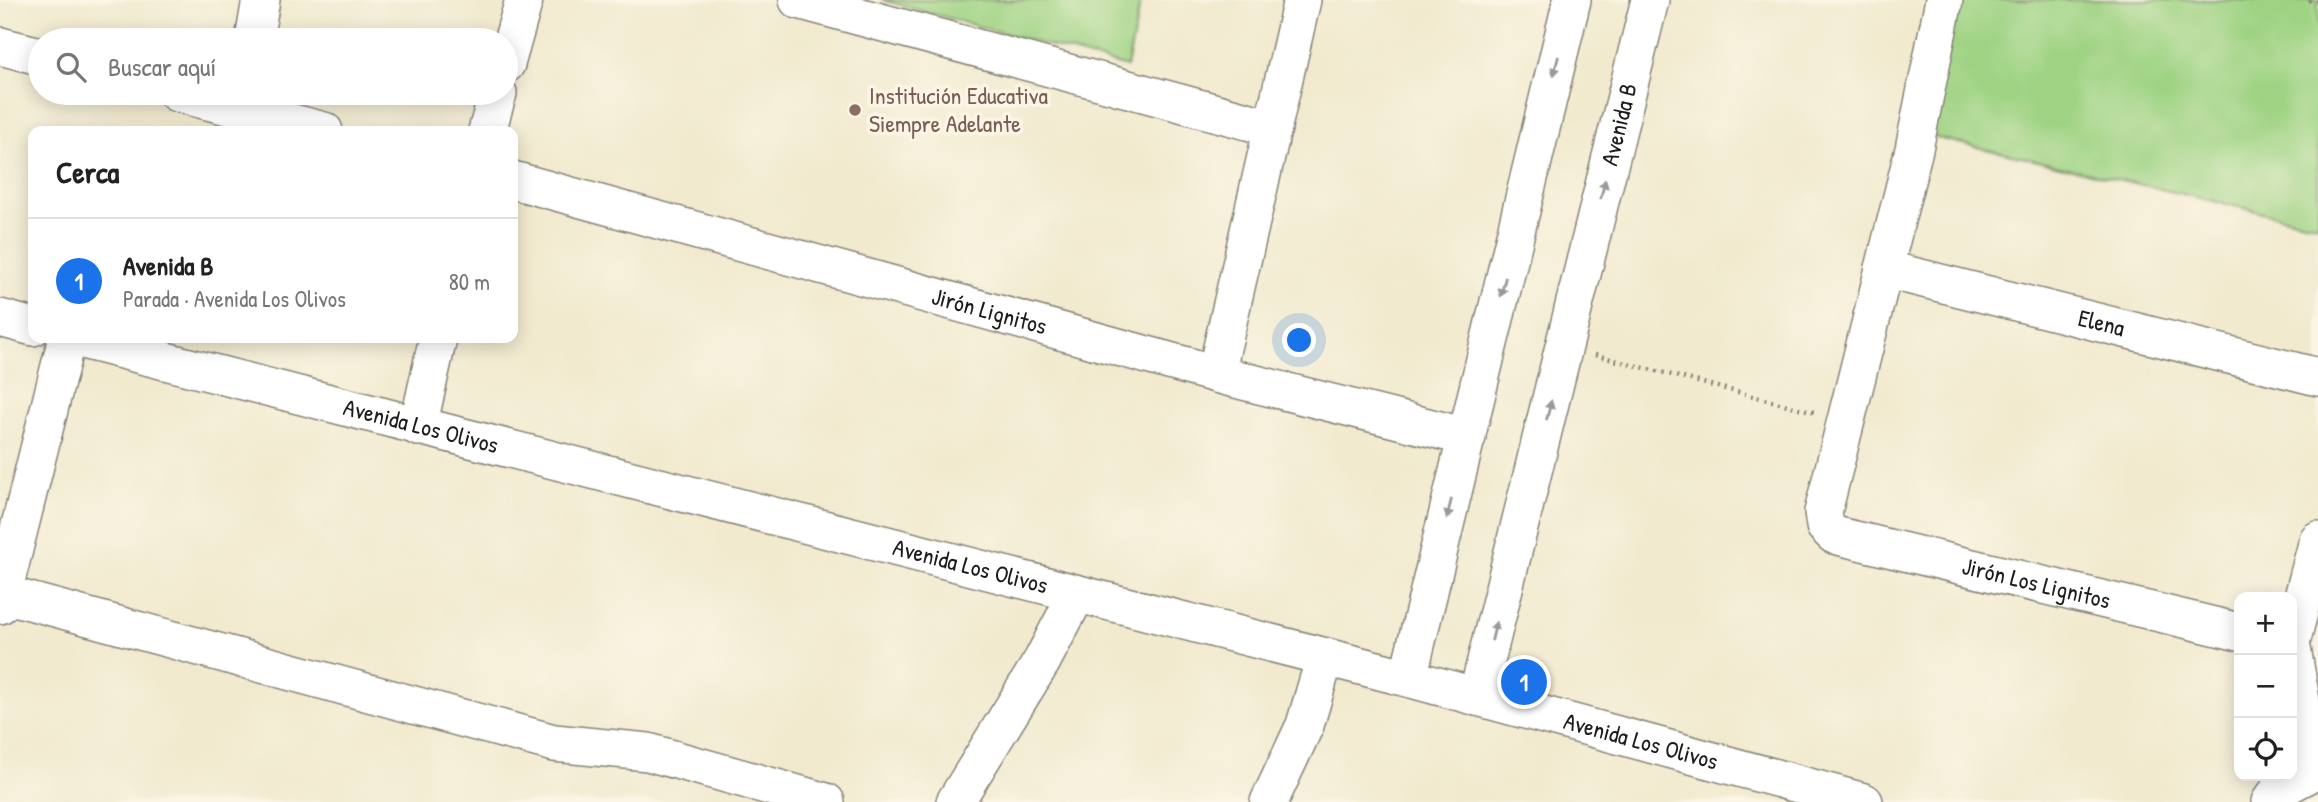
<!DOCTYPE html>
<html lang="es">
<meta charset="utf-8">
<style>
:root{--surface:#fff;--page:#f2f2f2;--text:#222;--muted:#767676;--line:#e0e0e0;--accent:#1a73e8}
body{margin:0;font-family:"Patrick Hand",sans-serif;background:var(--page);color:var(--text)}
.controls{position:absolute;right:21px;bottom:21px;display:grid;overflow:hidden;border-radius:14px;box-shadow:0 4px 18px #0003}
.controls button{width:63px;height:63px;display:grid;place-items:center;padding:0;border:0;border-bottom:2px solid var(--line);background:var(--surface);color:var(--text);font:35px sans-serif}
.you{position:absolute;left:1300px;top:341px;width:24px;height:24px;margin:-18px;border:5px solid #fff;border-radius:50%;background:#1a73e8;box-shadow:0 0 0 10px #1a73e833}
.badge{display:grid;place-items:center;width:46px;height:46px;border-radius:50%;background:var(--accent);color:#fff;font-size:23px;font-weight:700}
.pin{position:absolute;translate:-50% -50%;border:4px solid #fff;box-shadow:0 2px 7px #0006}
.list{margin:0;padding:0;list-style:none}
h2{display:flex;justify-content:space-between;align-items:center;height:91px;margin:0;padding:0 28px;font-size:30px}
h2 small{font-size:23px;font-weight:400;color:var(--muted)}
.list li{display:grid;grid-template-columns:46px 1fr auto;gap:21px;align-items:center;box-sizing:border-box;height:126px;padding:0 28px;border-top:2px solid var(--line)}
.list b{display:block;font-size:26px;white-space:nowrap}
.list p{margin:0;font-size:23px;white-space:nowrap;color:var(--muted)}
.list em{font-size:23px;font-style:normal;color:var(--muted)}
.icon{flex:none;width:38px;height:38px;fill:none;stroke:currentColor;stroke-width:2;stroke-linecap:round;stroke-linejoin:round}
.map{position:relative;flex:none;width:2318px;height:802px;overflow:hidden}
.search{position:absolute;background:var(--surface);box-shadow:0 4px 18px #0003;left:28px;top:28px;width:490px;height:77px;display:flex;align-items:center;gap:18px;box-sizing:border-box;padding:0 24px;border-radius:38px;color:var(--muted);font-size:26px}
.panel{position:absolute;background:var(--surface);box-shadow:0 4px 18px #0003;left:28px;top:126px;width:490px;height:217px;border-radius:14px}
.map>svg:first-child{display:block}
.green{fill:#9fd383;stroke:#5e7850;stroke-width:2}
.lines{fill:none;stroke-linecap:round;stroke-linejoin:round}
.minor-casing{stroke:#868376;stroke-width:40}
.path{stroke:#868376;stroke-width:4.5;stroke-dasharray:2 5;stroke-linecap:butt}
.minor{stroke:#fff;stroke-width:37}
.oneway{fill:#999}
.education-dot{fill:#8d6e63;stroke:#fcf5e5;stroke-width:2.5}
.labels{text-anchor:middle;stroke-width:7;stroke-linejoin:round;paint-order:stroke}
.education-label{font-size:24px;fill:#785e54;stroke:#fcf5e5;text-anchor:start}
.street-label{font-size:24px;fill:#1c1c1c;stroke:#fcf5e5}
</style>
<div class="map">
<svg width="2318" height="802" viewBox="0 0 2318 802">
<rect width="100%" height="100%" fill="#fcf5e5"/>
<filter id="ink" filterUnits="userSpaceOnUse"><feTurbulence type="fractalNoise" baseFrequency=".0143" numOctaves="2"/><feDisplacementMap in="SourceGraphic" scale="14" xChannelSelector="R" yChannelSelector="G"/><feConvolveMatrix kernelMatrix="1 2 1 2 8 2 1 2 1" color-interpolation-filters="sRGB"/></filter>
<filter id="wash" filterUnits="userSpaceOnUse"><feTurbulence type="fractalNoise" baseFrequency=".00686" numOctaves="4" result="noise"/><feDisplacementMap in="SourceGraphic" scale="28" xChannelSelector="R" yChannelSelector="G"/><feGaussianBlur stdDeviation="1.57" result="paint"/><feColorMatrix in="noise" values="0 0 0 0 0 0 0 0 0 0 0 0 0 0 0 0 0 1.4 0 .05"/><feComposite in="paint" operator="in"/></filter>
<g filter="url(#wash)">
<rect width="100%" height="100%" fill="#f1eacf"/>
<path class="green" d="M882,0H1141L1127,67Z
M1956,0H2318V225L1928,136Z"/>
</g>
<g filter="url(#ink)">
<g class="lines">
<g class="minor-casing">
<g id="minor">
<path d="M798,0L1273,128"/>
<path id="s1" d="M1944,0L1914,149L1823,512L1825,526L1834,535L2239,632"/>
<path d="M254,40L261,0"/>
<path d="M0,46L40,56"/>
<path d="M506,64L524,0"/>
<path d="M177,93L324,131"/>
<path d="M487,131L498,93"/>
<path id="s2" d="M513,180L1216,374L1467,437"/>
<path id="s3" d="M1884,269L2318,377"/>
<path d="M0,318L33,327"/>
<path id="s4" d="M75,338L1408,678L1864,802"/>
<path d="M1216,374L1302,0"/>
<path d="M418,427L438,338"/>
<path d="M0,593L554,743L648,752L826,802"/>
<path d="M0,605L67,338"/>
<path d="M2292,639L2318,540"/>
<path d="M2292,648L2313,771"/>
<path d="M1408,678L1572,0"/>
<path id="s5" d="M1477,697L1650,0"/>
<path d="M955,802L1042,661L1077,594"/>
<path d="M1269,802L1305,725L1325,657"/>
<path d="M2270,802L2280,789L2318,769"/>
</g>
</g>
<path class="path" d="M2309,0L2318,1
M1595,355L1814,412"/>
<use href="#minor" class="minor"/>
</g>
<defs><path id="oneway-solid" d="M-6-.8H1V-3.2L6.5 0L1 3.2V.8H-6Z" transform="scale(1.75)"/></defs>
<g class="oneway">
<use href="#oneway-solid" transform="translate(1556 66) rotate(104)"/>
<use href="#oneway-solid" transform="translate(1603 189) rotate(-76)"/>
<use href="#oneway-solid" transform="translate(1503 287) rotate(104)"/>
<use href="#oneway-solid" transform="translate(1549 410) rotate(-76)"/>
<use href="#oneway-solid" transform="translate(1449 509) rotate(104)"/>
<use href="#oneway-solid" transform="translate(1494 631) rotate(-76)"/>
</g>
</g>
<circle class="education-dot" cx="855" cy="110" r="7"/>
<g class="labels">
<g class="education-label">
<text x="869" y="104">Institución Educativa<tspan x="869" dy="28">Siempre Adelante</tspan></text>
</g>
<g class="street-label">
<text dy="8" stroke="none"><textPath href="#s5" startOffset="590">Avenida B</textPath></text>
<text dy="8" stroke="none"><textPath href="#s2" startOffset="494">Jirón Lignitos</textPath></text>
<text dy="8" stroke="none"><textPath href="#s3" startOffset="224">Elena</textPath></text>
<text dy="8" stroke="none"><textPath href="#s4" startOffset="357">Avenida Los Olivos</textPath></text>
<text dy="8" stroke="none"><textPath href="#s4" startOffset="924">Avenida Los Olivos</textPath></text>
<text dy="8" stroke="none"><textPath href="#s1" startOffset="761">Jirón Los Lignitos</textPath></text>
<text dy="8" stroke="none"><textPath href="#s4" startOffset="1617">Avenida Los Olivos</textPath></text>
</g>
</g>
</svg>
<div class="controls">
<button>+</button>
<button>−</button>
<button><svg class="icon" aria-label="locate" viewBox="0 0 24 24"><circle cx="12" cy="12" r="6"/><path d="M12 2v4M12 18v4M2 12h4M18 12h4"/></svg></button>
</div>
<div class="you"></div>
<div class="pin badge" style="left:1524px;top:682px">1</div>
<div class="search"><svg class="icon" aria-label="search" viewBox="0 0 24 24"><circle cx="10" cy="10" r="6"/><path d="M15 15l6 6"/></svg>Buscar aquí</div>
<section class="panel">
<h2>Cerca<small></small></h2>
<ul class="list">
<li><span class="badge">1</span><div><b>Avenida B</b><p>Parada · Avenida Los Olivos</p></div><em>80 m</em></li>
</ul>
</section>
</div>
